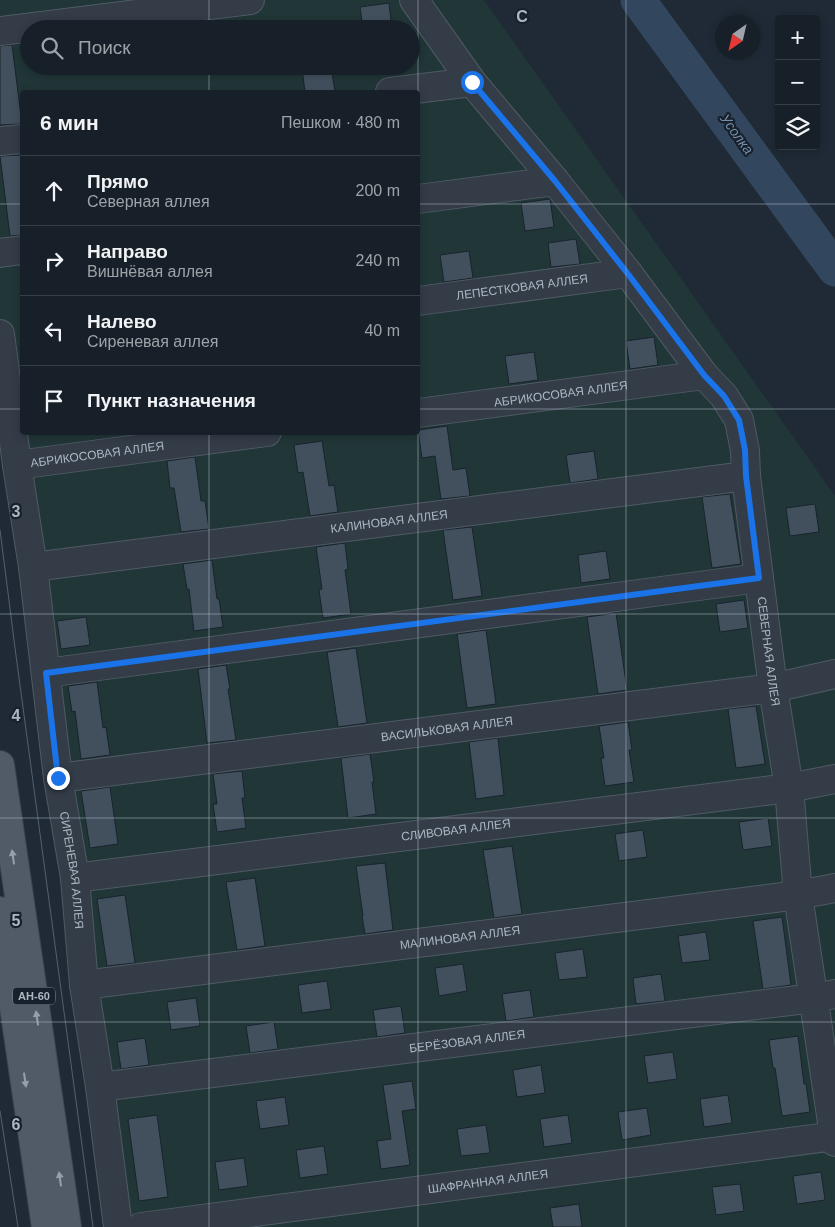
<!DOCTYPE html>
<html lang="ru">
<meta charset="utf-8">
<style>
:root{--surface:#172028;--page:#242d34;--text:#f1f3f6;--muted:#9ea3a8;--line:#363e45}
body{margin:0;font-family:Arial,sans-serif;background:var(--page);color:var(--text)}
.controls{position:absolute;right:15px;top:15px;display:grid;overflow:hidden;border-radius:5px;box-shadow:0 2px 8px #0003}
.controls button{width:45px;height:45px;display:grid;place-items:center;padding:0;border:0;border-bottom:1px solid var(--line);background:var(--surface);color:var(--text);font:25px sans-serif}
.compass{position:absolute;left:715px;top:15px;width:45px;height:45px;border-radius:50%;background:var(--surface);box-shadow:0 2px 8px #0003;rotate:214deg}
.stop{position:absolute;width:15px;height:15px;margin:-11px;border:4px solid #1a73e8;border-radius:50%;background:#fff}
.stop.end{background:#1a73e8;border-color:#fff;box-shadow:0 1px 5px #0008}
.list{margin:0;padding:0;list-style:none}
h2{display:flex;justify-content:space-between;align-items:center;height:65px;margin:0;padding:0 20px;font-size:21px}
h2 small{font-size:16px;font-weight:400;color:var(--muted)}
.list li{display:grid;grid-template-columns:32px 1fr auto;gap:15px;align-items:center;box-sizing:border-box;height:70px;padding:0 20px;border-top:1px solid var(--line)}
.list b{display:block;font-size:19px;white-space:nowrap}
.list p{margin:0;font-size:16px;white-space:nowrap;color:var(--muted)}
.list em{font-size:16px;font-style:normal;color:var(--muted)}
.icon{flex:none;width:28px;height:28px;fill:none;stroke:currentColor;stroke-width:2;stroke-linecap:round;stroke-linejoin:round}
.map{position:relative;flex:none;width:835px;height:1227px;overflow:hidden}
.search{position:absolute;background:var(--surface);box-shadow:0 2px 8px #0003;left:20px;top:20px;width:400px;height:55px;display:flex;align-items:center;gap:12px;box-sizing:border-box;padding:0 18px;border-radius:28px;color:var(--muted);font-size:19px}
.panel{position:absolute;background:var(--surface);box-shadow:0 2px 8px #0003;left:20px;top:90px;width:400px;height:345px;border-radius:5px}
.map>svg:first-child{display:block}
.green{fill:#213637;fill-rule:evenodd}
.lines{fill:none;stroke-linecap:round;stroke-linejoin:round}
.river{stroke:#32475e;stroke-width:35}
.building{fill:#42505e;stroke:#1a232d}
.minor-casing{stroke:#505a65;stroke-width:30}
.major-casing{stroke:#3c4550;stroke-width:30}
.minor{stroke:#333c47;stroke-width:28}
.major{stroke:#505b67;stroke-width:28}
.tram{stroke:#55606e;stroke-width:1}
.oneway{fill:#96a0ad}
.route{stroke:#1a73e8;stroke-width:6}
.grid{fill:none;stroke:#adb7c4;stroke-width:1;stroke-opacity:0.55}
.labels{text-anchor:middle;stroke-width:4.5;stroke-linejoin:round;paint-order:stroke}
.shield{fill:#18212b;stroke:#808a96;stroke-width:1}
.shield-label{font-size:11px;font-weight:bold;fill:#adb7c4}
.street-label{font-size:12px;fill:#adb7c4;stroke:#18212b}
.water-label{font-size:14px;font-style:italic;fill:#748fac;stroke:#18212b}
.grid-label{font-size:16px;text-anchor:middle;font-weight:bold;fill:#adb7c4;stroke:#18212b;stroke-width:4.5;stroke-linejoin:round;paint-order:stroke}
</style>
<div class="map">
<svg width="835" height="1227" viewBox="0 0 835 1227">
<rect width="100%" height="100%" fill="#1f2a36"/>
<path class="green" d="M0,0H484L835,496V1227H110L0,436ZM29,29H411V66H29ZM22,92H418V432H22Z"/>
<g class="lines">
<path class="river" d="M638,0L835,269"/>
</g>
<path class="building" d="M389,3L392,29H363L360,7Z
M12,45L22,124L0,125V46Z
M318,66H331L335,92H305L302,68Z
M22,155V235L10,236L0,156Z
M550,199L554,227L525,231L521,203Z
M576,239L580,264L551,267L548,243Z
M469,251L473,278L444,282L440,255Z
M654,337L658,365L630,369L626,341Z
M534,352L538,380L509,384L505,356Z
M447,426L453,470L466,468L470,496L441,499L435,456L422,458L418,430Z
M322,441L329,486L334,485L338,512L310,516L303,472L298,473L294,445Z
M594,451L598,479L570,483L566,455Z
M195,457L201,501H205L209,529L181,532L174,488H170L167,461Z
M730,494L741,564L712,568L702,497Z
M815,504L819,532L790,536L786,508Z
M472,527L482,596L453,600L443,530Z
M345,543L348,569L345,570L351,614L323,618L319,590L322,589L316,547Z
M606,551L610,579L581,583L578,555Z
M212,560L217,599H219L223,627L194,631L189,589H187L183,564Z
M744,600L748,628L720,632L716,604Z
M616,613L627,690L598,694L587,617Z
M86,617L90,645L61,649L57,621Z
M486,630L496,704L467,708L457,634Z
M356,648L367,723L338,727L327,652Z
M226,665L230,689H228L236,740L207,743L198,669Z
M97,682L103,728L106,727L110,755L81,759L75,711L72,712L68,686Z
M756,706L765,764L736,768L728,709Z
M628,722L632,750H629L634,782L605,786L601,758H604L599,726Z
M498,738L504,795L476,799L469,742Z
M370,754L374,782H372L376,814L348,818L341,758Z
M242,771L245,798H242L246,828L217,832L213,804H217L213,774Z
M110,787L118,844L90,848L81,791Z
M768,818L772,846L743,850L739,822Z
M643,830L647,857L619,861L615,834Z
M512,846L522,914L494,918L483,850Z
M385,863L393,930L365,934L362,916H363L356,866Z
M255,878L265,946L237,950L226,882Z
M125,895L135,963L107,966L97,899Z
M782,917L791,985L763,989L753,921Z
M706,932L710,960L682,963L678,936Z
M583,949L587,977L559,980L555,953Z
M463,964L467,991L439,996L435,968Z
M661,974L665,1001L636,1004L633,978Z
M327,981L331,1009L302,1013L298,985Z
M530,990L534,1017L506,1021L502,994Z
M196,998L200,1026L171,1030L167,1002Z
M401,1006L405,1033L377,1037L373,1010Z
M274,1022L278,1049L250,1053L246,1026Z
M798,1036L804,1084H806L810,1112L782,1116L775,1068H773L769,1040Z
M145,1038L149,1065L121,1069L117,1042Z
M673,1052L677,1079L648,1083L644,1056Z
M541,1065L545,1093L517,1097L513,1070Z
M412,1081L416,1109L402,1111L410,1165L381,1169L377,1141L391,1139L383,1085Z
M728,1095L732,1123L704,1127L700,1099Z
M285,1097L289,1125L260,1129L256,1101Z
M647,1108L651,1135L622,1140L618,1112Z
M157,1115L168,1197L139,1201L128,1119Z
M568,1115L572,1143L544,1147L540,1119Z
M486,1125L490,1153L461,1156L457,1129Z
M324,1146L328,1174L300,1178L296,1150Z
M244,1158L248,1186L219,1190L215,1162Z
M821,1172L825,1200L797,1204L793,1176Z
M740,1184L744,1211L716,1215L712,1187Z
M579,1204L582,1227H553L550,1208Z"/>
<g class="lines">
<g class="minor-casing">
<g id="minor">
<path id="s1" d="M414,0L472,82L555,181L628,273L704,375L724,396L739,420L745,451L746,476L773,688L789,788L798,895L835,1142"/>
<path d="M0,31L250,0"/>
<path d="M390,92L472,82"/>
<path d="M0,141L22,139"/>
<path d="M418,199L555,181"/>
<path d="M0,253L22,250"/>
<path id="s2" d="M418,301L628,273"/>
<path id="s3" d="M0,334L17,465L33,567L58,778L75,878L84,985L100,1087L118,1227"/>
<path id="s4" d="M418,413L704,375"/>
<path id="s5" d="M17,465L267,432"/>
<path id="s6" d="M33,567L746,476"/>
<path d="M46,673L759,578"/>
<path id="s7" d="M58,778L773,688L835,674"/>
<path id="s8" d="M75,878L789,788L835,779"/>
<path id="s9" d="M84,985L798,895L835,888"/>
<path id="s10" d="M100,1087L814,998L835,994"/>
<path id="s11" d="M141,1227L835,1136"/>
</g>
</g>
<g class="major-casing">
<path id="major" d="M0,765L67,1227
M0,911L46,1227"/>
</g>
<use href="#minor" class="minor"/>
<use href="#major" class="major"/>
<path class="tram" d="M0,530L15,648L93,1227
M0,1111L18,1227"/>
</g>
<defs><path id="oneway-solid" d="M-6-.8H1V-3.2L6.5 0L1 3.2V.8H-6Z" transform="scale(1.25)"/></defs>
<g class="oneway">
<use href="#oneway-solid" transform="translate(13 857) rotate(-98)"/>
<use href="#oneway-solid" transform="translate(37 1018) rotate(-98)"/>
<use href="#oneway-solid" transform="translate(25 1080) rotate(82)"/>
<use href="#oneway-solid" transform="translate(60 1179) rotate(-98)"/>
</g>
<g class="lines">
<path class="route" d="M58,778L46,673L759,578L746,476L745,450L739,420L724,396L704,375L628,274L555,181L472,82"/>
</g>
<path class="grid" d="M209,0V29M418,0V92M626,0V1227M209,66V92M418,92V432M0,204H22M418,204H835M0,409H22M418,409H835M209,432V1227M418,432V1227M0,614H835M0,818H835M0,1022H835"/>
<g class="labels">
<rect class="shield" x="13" y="987.5" width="42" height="17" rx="4"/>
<g class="shield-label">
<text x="34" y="1000">АН-60</text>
</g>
<g class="street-label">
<text dy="4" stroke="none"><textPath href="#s2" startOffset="105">ЛЕПЕСТКОВАЯ АЛЛЕЯ</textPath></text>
<text dy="4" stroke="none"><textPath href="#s4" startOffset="144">АБРИКОСОВАЯ АЛЛЕЯ</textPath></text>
<text dy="4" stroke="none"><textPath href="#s5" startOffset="81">АБРИКОСОВАЯ АЛЛЕЯ</textPath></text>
<text dy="4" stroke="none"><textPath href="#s6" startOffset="359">КАЛИНОВАЯ АЛЛЕЯ</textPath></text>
<text dy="4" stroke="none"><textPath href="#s1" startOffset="765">СЕВЕРНАЯ АЛЛЕЯ</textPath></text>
<text dy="4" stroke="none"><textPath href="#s7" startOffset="392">ВАСИЛЬКОВАЯ АЛЛЕЯ</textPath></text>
<text dy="4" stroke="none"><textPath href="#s8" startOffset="384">СЛИВОВАЯ АЛЛЕЯ</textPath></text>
<text dy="4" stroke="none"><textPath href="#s3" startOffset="541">СИРЕНЕВАЯ АЛЛЕЯ</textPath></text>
<text dy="4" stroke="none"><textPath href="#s9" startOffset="379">МАЛИНОВАЯ АЛЛЕЯ</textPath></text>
<text dy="4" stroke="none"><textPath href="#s10" startOffset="370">БЕРЁЗОВАЯ АЛЛЕЯ</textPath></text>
<text dy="4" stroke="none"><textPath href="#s11" startOffset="350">ШАФРАННАЯ АЛЛЕЯ</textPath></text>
</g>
<g class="water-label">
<text transform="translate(737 134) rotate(54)" y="5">Усолка</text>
</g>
</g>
<g class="grid-label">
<text x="522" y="22">C</text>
<text x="16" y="517">3</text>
<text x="16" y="721">4</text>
<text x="16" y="926">5</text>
<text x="16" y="1130">6</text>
</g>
</svg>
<div class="controls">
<button>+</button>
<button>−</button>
<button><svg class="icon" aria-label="layers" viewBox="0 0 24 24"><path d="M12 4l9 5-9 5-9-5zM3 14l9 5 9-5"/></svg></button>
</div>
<svg class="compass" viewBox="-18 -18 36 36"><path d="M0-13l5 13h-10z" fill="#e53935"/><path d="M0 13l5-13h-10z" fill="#9ea3a8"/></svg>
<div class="stop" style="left:472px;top:82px"></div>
<div class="stop end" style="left:58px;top:778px"></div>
<div class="search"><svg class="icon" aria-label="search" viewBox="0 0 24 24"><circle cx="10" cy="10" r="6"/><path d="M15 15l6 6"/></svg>Поиск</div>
<section class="panel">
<h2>6 мин<small>Пешком · 480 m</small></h2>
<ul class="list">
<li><svg class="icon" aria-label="ahead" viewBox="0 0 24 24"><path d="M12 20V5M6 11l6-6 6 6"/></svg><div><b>Прямо</b><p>Северная аллея</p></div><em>200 m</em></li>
<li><svg class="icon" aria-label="right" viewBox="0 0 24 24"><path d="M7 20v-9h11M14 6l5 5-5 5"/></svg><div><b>Направо</b><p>Вишнёвая аллея</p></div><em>240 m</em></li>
<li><svg class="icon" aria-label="left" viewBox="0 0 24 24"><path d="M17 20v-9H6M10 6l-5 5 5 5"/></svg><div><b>Налево</b><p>Сиреневая аллея</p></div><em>40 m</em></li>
<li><svg class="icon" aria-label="arrive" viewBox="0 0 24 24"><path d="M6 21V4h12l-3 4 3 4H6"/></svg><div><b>Пункт назначения</b></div></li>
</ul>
</section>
</div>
